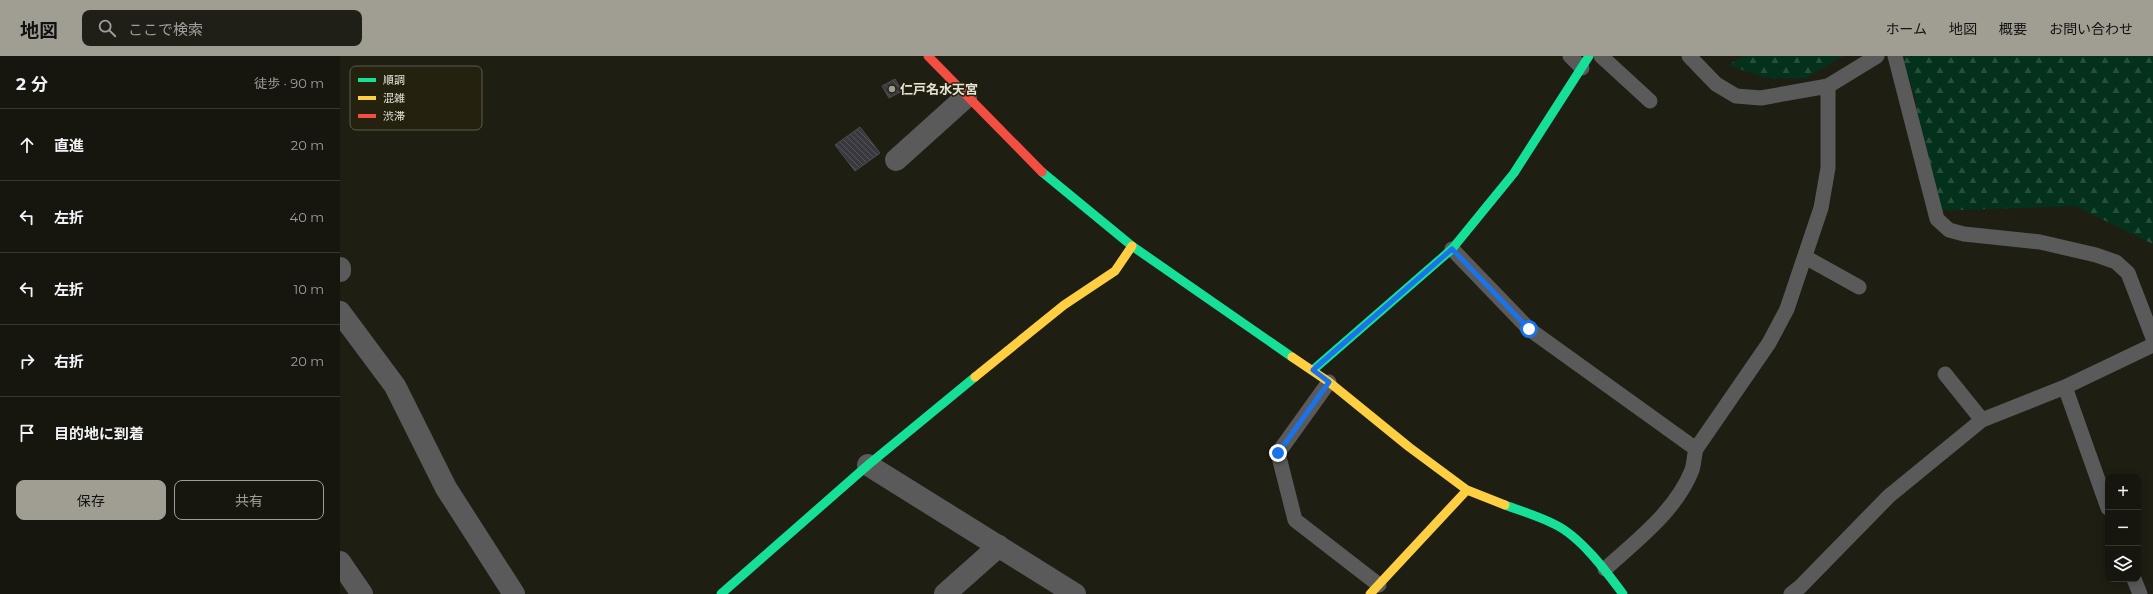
<!DOCTYPE html>
<html lang="ja">
<meta charset="utf-8">
<style>
:root{--surface:#17160e;--page:#201f17;--text:#f1f3f6;--muted:#9e9f9e;--line:#36352e;--accent:#a09e93}
body{margin:0;font-family:Montserrat,"Noto Sans JP",sans-serif;background:var(--page);color:var(--text)}
.controls{position:absolute;right:12px;bottom:12px;display:grid;overflow:hidden;border-radius:8px;box-shadow:0 2px 10px #0003}
.controls button{width:36px;height:36px;display:grid;place-items:center;padding:0;border:0;border-bottom:1px solid var(--line);background:var(--surface);color:var(--text);font:20px sans-serif}
.stop{position:absolute;width:12px;height:12px;margin:-9px;border:3px solid #1a73e8;border-radius:50%;background:#fff}
.stop.end{background:#1a73e8;border-color:#fff;box-shadow:0 1px 4px #0008}
.list{margin:0;padding:0;list-style:none}
h2{display:flex;justify-content:space-between;align-items:center;height:52px;margin:0;padding:0 16px;font-size:17px}
h2 small{font-size:13px;font-weight:400;color:var(--muted)}
.list li{display:grid;grid-template-columns:26px 1fr auto;gap:12px;align-items:center;box-sizing:border-box;height:72px;padding:0 16px;border-top:1px solid var(--line)}
.list b{display:block;font-size:15px;white-space:nowrap}
.list em{font-size:13px;font-style:normal;color:var(--muted)}
.actions{display:flex;gap:8px;padding:12px 16px}
.actions a{flex:1;padding:9px 0;border:1px solid var(--accent);border-radius:8px;text-align:center;font-size:14px;color:var(--accent)}
.actions .main{background:var(--accent);color:#111}
.icon{flex:none;width:22px;height:22px;fill:none;stroke:currentColor;stroke-width:2;stroke-linecap:round;stroke-linejoin:round}
.map{position:relative;flex:none;width:1813px;height:538px;overflow:hidden}
header{display:flex;align-items:center;gap:24px;box-sizing:border-box;height:56px;padding:0 20px;background:var(--accent);color:#111}
header strong{font-size:19px}
nav{display:flex;gap:22px;margin-inline-start:auto;font-size:14px}
.search{width:280px;height:36px;background:var(--page);display:flex;align-items:center;gap:10px;box-sizing:border-box;padding:0 14px;border-radius:8px;color:var(--muted);font-size:15px}
main{display:flex}
aside{flex:1;background:var(--surface)}
.map>svg:first-child{display:block}
.forest{fill:url(#forest-firs)}
.building{fill:url(#building-back-hatch);stroke:#4c4c4a}
.lines{fill:none;stroke-linecap:round;stroke-linejoin:round}
.lane{stroke:#5a5a5b;stroke-width:15}
.street{stroke:#5a5a5b;stroke-width:22}
.fast{stroke:#16e098;stroke-width:9}
.slow{stroke:#ffcf43;stroke-width:9}
.jam{stroke:#f24e42;stroke-width:9}
.route{stroke:#1a73e8;stroke-width:5}
.poi-dot{fill:#a09e93;stroke:#24210e;stroke-width:1.5}
.labels{text-anchor:middle;stroke-width:3;stroke-linejoin:round;paint-order:stroke}
.poi-label{font-size:13px;font-weight:bold;fill:#e5e3d8;stroke:#24210e;text-anchor:start}
.key{fill:#24210e;stroke:#5e5b4b;stroke-width:1}
.key-label{font-size:11px;fill:#e5e3d8}
</style>
<header>
<strong>地図</strong>
<div class="search"><svg class="icon" aria-label="search" viewBox="0 0 24 24"><circle cx="10" cy="10" r="6"/><path d="M15 15l6 6"/></svg>ここで検索</div>
<nav><a>ホーム</a><a>地図</a><a>概要</a><a>お問い合わせ</a></nav>
</header>
<main>
<aside>
<h2>2 分<small>徒歩 · 90 m</small></h2>
<ul class="list">
<li><svg class="icon" aria-label="ahead" viewBox="0 0 24 24"><path d="M12 20V5M6 11l6-6 6 6"/></svg><div><b>直進</b></div><em>20 m</em></li>
<li><svg class="icon" aria-label="left" viewBox="0 0 24 24"><path d="M17 20v-9H6M10 6l-5 5 5 5"/></svg><div><b>左折</b></div><em>40 m</em></li>
<li><svg class="icon" aria-label="left" viewBox="0 0 24 24"><path d="M17 20v-9H6M10 6l-5 5 5 5"/></svg><div><b>左折</b></div><em>10 m</em></li>
<li><svg class="icon" aria-label="right" viewBox="0 0 24 24"><path d="M7 20v-9h11M14 6l5 5-5 5"/></svg><div><b>右折</b></div><em>20 m</em></li>
<li><svg class="icon" aria-label="arrive" viewBox="0 0 24 24"><path d="M6 21V4h12l-3 4 3 4H6"/></svg><div><b>目的地に到着</b></div></li>
</ul>
<div class="actions"><a class="main">保存</a><a>共有</a></div>
</aside>
<div class="map">
<svg width="1813" height="538" viewBox="0 0 1813 538">
<defs>
<pattern id="forest-firs" width="22" height="20" patternUnits="userSpaceOnUse"><rect width="22" height="20" fill="#04311c"/><path d="M5 1l3.5 6h-7zM16 11l3.5 6h-7z" fill="#284f3c"/></pattern>
<pattern id="building-back-hatch" width="6" height="6" patternUnits="userSpaceOnUse"><rect width="6" height="6" fill="#3a383f"/><path d="M-1 5l2 2M0 0l6 6M5-1l2 2" fill="none" stroke="#56555a"/></pattern>
</defs>
<rect width="100%" height="100%" fill="#1f1e13"/>
<path class="forest" d="M1404,0H1506L1497,3L1466,22H1426L1388,9Z
M1561,0H1813V188L1735,150L1590,155L1575,40Z"/>
<path class="building" d="M555,23L562,35L549,42L542,30Z
M520,71L540,97L515,115L495,89Z"/>
<g class="lines">
<path class="lane" d="M1230,0L1242,12
M1261,0L1310,45
M1349,0L1376,28L1396,40L1421,42L1488,30L1537,0
M1555,0L1597,163L1609,174L1624,178L1700,186L1756,199L1776,206L1788,217L1813,282
M1112,193L1189,273L1356,393
M1465,201L1519,231
M1605,318L1642,364
M989,326L938,397L955,464L1039,529
M1725,331L1768,452
M1265,513C1296,485 1336,455 1352,414C1354,408 1354,400 1356,393L1429,287L1447,253L1481,152L1488,112V30
M1794,523L1800,538
M1451,538L1460,531L1549,440L1642,364L1725,331L1813,289"/>
<path class="street" d="M556,104L626,41
M0,212V215
M0,256L55,330L106,432L174,538
M528,409L735,538
M0,506L22,538
M605,538L659,490"/>
<path class="fast" d="M702,116L792,190L952,301
M973,314L1112,193L1174,117L1249,0
M1165,449C1181,455 1198,460 1214,468C1240,480 1266,515 1283,538
M381,538L528,409L635,321"/>
<path class="slow" d="M952,301L989,326L1069,391L1127,434L1165,449
M635,321L724,249L775,215L792,190
M1030,538L1127,434"/>
<path class="jam" d="M588,0L702,116"/>
</g>
<g class="lines">
<path class="route" d="M938,397L989,326L973,314L1112,193L1189,273"/>
</g>
<circle class="poi-dot" cx="552" cy="33" r="4"/>
<g class="labels">
<g class="poi-label">
<text x="560" y="38">仁戸名水天宮</text>
</g>
</g>
<rect x="10" y="10" width="132" height="64" rx="6" class="key"/>
<rect x="18" y="22" width="18" height="4" fill="#16e098"/>
<rect x="18" y="40" width="18" height="4" fill="#ffcf43"/>
<rect x="18" y="58" width="18" height="4" fill="#f24e42"/>
<g class="key-label">
<text x="43" y="28">順調</text>
<text x="43" y="46">混雑</text>
<text x="43" y="64">渋滞</text>
</g>
</svg>
<div class="controls">
<button>+</button>
<button>−</button>
<button><svg class="icon" aria-label="layers" viewBox="0 0 24 24"><path d="M12 4l9 5-9 5-9-5zM3 14l9 5 9-5"/></svg></button>
</div>
<div class="stop" style="left:1189px;top:273px"></div>
<div class="stop end" style="left:938px;top:397px"></div>
</div>
</main>
